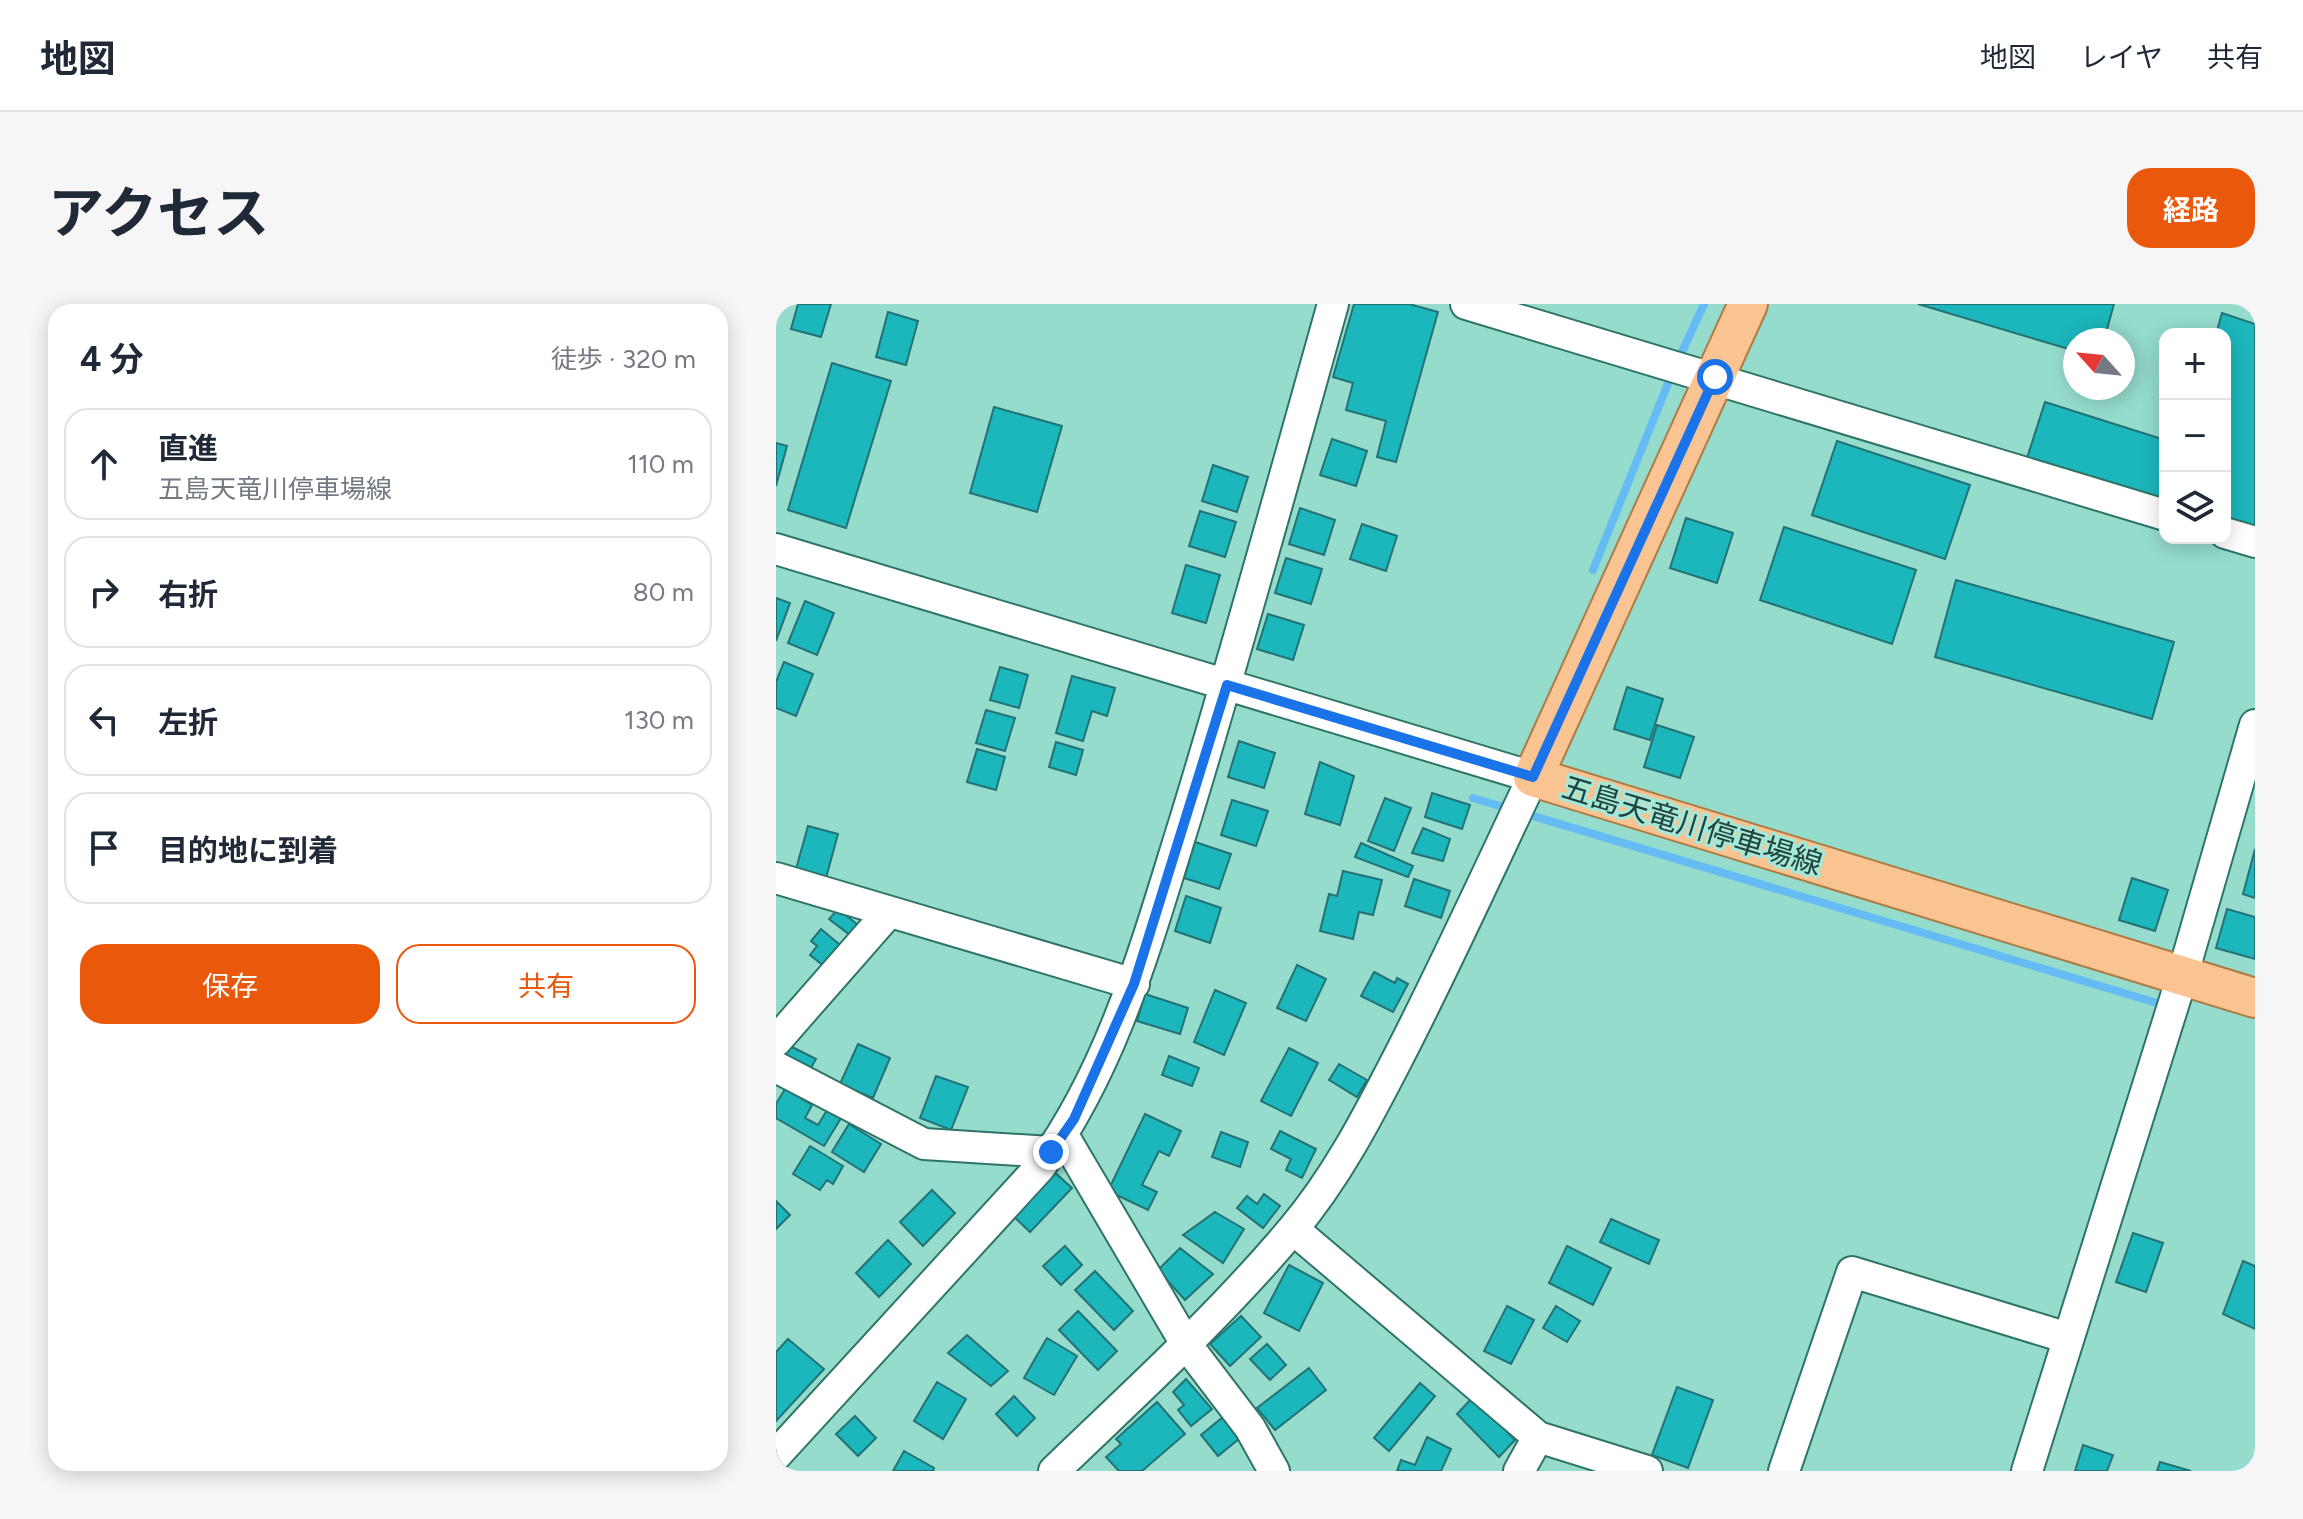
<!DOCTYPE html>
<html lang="ja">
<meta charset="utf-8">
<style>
:root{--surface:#fff;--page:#f6f6f7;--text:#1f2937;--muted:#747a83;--line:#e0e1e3;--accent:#ea580c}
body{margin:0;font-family:Figtree,"Noto Sans JP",sans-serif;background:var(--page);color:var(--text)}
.controls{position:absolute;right:24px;top:24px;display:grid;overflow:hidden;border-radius:16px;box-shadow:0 4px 20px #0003}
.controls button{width:72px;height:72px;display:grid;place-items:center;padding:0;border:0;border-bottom:2px solid var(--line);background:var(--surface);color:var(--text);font:40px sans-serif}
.compass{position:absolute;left:1287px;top:24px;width:72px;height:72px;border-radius:50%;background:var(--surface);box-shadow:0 4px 20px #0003;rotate:297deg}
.stop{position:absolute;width:24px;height:24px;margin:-18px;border:6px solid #1a73e8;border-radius:50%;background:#fff}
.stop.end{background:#1a73e8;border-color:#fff;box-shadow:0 2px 8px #0008}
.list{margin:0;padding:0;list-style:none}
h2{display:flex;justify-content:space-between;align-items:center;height:104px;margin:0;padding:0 32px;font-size:34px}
h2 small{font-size:26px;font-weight:400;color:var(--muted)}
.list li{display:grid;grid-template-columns:52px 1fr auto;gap:24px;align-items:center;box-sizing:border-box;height:112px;margin:0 16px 16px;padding:0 16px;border:2px solid var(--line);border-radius:24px}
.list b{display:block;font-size:30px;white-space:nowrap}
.list p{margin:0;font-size:26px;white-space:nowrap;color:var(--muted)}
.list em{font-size:26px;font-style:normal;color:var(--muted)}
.actions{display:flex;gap:16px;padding:24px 32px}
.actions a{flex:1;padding:18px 0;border:2px solid var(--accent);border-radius:24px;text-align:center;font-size:28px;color:var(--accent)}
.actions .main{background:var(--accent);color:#fff}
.icon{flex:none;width:44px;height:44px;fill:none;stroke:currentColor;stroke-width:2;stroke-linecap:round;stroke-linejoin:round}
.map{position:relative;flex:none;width:1479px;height:1167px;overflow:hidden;border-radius:24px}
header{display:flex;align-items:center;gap:48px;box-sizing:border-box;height:112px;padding:0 40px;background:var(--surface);border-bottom:2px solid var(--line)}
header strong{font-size:38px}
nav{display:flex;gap:44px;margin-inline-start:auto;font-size:28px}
.intro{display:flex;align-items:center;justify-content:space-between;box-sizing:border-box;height:192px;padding:0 48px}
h1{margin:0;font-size:56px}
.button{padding:20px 36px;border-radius:24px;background:var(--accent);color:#fff;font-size:28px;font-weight:700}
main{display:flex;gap:48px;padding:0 48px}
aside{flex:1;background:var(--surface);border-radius:24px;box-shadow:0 4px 20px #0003}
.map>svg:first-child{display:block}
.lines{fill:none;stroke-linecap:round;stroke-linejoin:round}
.stream{stroke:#65bcf4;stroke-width:8}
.building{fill:#1cb7bd;stroke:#237275;stroke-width:2}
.minor-casing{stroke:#2e7568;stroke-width:34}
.major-casing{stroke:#ac7c45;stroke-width:42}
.minor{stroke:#fff;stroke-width:30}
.major{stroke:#f9c392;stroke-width:38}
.route{stroke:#1a73e8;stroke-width:10}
.labels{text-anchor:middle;stroke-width:6;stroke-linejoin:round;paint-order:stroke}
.street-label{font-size:30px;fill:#25433d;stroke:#a2e9da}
</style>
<header>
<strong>地図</strong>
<nav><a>地図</a><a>レイヤ</a><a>共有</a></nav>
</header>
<div class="intro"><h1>アクセス</h1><a class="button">経路</a></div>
<main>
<aside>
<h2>4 分<small>徒歩 · 320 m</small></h2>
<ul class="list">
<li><svg class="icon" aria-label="ahead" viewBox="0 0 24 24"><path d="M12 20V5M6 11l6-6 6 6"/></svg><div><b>直進</b><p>五島天竜川停車場線</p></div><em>110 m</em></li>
<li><svg class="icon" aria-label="right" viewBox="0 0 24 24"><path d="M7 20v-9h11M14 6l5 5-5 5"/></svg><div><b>右折</b></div><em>80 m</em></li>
<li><svg class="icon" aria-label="left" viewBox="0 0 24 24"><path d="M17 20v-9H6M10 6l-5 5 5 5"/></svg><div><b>左折</b></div><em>130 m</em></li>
<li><svg class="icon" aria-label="arrive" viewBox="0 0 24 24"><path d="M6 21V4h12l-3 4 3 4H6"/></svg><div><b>目的地に到着</b></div></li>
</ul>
<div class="actions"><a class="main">保存</a><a>共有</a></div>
</aside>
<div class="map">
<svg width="1479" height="1167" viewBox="0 0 1479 1167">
<rect width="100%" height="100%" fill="#95dccd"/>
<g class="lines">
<path class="stream" d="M817,266L895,72L928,0
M697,494L1391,702"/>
</g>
<path class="building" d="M22,0H55L45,33L15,25Z
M578,0H633L662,8L620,158L601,153L610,117L570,106L577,79L557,73Z
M1142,0H1338L1328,36H1299V47Z
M112,8L142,17L130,61L100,53Z
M1446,9L1479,20V229L1449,220V30H1440Z
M56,59L115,77L70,224L12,206Z
M1269,98L1389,136V201L1250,157Z
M218,103L286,122L261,208L194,189Z
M556,135L591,147L580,182L544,171Z
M1061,137L1194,181L1169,255L1036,211Z
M0,139L11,142L0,182Z
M437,161L472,173L461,208L426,197Z
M524,204L559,216L548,251L513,240Z
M424,207L460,218L449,253L413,242Z
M910,214L957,229L941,279L894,264Z
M586,220L621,232L610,267L574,255Z
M1008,223L1140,266L1116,340L984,296Z
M510,254L546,265L535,300L499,289Z
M410,261L444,271L430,319L396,309Z
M1180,276L1398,338L1376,415L1159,353Z
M0,294L14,299L0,337Z
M29,297L58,309L41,351L12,339Z
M492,310L528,321L517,356L481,345Z
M8,358L37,370L20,412L0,404V378Z
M224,363L252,371L243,404L214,396Z
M296,372L339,384L331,412L316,407L307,437L280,429Z
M851,383L887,395L874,436L838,425Z
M210,406L239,414L229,447L200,439Z
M881,421L918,433L904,474L868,463Z
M463,437L499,449L488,484L452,473Z
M280,438L307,446L300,471L273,463Z
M201,445L229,453L220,486L191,478Z
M544,458L578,472L564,521L529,510Z
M656,489L694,501L686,525L649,513Z
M609,494L635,504L618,547L592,537Z
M456,496L492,507L480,542L445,531Z
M32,522L62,530L50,574L20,565Z
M647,524L674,535L667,557L636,549Z
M419,538L455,550L443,585L408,574Z
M585,539L637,562L632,573L579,553Z
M1479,545V594L1467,590Z
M567,567L606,576L597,611L583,608L577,635L544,627L553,590L561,592Z
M1356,574L1392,586L1379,627L1343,616Z
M638,575L674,587L665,614L629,602Z
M410,592L445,604L434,639L399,627Z
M62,605L82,621L74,631L53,615Z
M1451,605L1479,613V655L1440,644Z
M45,625L64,641L48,662L34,651L41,642L35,637Z
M521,661L550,675L530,717L501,704Z
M598,668L619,679L621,674L632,680L617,708L585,692Z
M439,686L470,699L448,751L418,738Z
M369,690L412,704L404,730L361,717Z
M10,740L40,755L31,771L1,755Z
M82,740L114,754L97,794L64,780Z
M513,744L542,759L515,812L485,797Z
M393,752L423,764L416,782L386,771Z
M563,760L591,776L581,793L553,776Z
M160,772L192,783L175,826L144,814Z
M9,785L36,801L29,814L42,821L51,806L65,814L48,842L0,814V800Z
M369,810L405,827L393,852L383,847L366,881L381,888L372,906L332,887Z
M73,820L105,840L88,868L56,848Z
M504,827L540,845L526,874L510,866L515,855L495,845Z
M445,828L472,838L464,863L436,853Z
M34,842L67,862L57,880L51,876L44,886L17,870Z
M274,864L296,884L254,928L233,908Z
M156,886L179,909L147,942L124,918Z
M488,890L504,902L487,924L461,904L471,892L481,900Z
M0,897L14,911L0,925Z
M439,908L468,925L447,959L407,931Z
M835,915L883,936L873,960L824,938Z
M1357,929L1387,939L1370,988L1340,978Z
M112,936L135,960L103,993L80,969Z
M289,942L306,961L285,981L267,962Z
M791,942L835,964L817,1001L773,979Z
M404,944L437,970L409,996L382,966Z
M1467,957L1479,962V1025L1447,1010Z
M513,961L547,979L523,1027L488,1009Z
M319,967L357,1007L338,1026L299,986Z
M731,1002L758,1016L735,1060L708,1047Z
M780,1002L804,1017L791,1038L767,1024Z
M302,1007L341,1047L322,1066L283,1026Z
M465,1012L485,1033L454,1062L434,1040Z
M191,1031L232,1067L215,1082L172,1049Z
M271,1034L301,1052L278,1091L248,1074Z
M12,1035L48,1065L0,1117V1048Z
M491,1040L510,1061L494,1076L474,1055Z
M533,1064L550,1086L499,1126L481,1104Z
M410,1075L436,1105L415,1122L402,1106L408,1101L397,1088Z
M161,1078L190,1095L167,1135L138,1117Z
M644,1079L659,1092L613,1147L598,1134Z
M901,1083L937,1096L912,1164L876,1151Z
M238,1092L259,1114L241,1132L220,1110Z
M697,1093L739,1136L723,1153L681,1110Z
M381,1098L409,1130L366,1167H343L330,1153L345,1140L340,1135Z
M79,1112L100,1134L82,1152L60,1130Z
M447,1113L464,1134L442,1152L425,1131Z
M651,1133L675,1145L665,1167H621L625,1156L639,1161Z
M1307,1141L1337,1151L1331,1167H1299Z
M128,1147L158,1164L157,1167H117Z
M1384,1158L1415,1167H1381Z"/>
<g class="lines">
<g class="minor-casing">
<path id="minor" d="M690,0L1389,211
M1449,229L1479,238
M0,245L757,473C714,564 672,656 626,746C594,808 562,872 516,926C444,1012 359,1089 278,1167
M0,574L358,680
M0,737L113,608
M0,763L148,840L275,848
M287,831L410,1040L474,1124L498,1167
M517,925L762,1133L871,1167
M0,1151L264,863C339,760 372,634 410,513C462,343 509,171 557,0
M743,1167L762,1133
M1008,1167L1076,968L1292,1034
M1251,1167L1406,673L1479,421"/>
</g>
<g class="major-casing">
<path id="major" d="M972,0L757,473L1479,694"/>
</g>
<use href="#minor" class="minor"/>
<use href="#major" class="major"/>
</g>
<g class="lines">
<path class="route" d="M275,848L298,815L358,680L451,381L757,473L939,73"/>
</g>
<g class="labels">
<g class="street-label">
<text transform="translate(916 522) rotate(17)" y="10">五島天竜川停車場線</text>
</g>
</g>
</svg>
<div class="controls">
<button>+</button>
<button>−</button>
<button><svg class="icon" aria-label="layers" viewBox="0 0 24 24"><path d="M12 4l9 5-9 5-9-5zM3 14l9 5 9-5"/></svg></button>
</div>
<svg class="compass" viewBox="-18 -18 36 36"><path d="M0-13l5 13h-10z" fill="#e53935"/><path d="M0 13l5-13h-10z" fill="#747a83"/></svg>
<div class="stop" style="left:939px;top:73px"></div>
<div class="stop end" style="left:275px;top:848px"></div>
</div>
</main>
